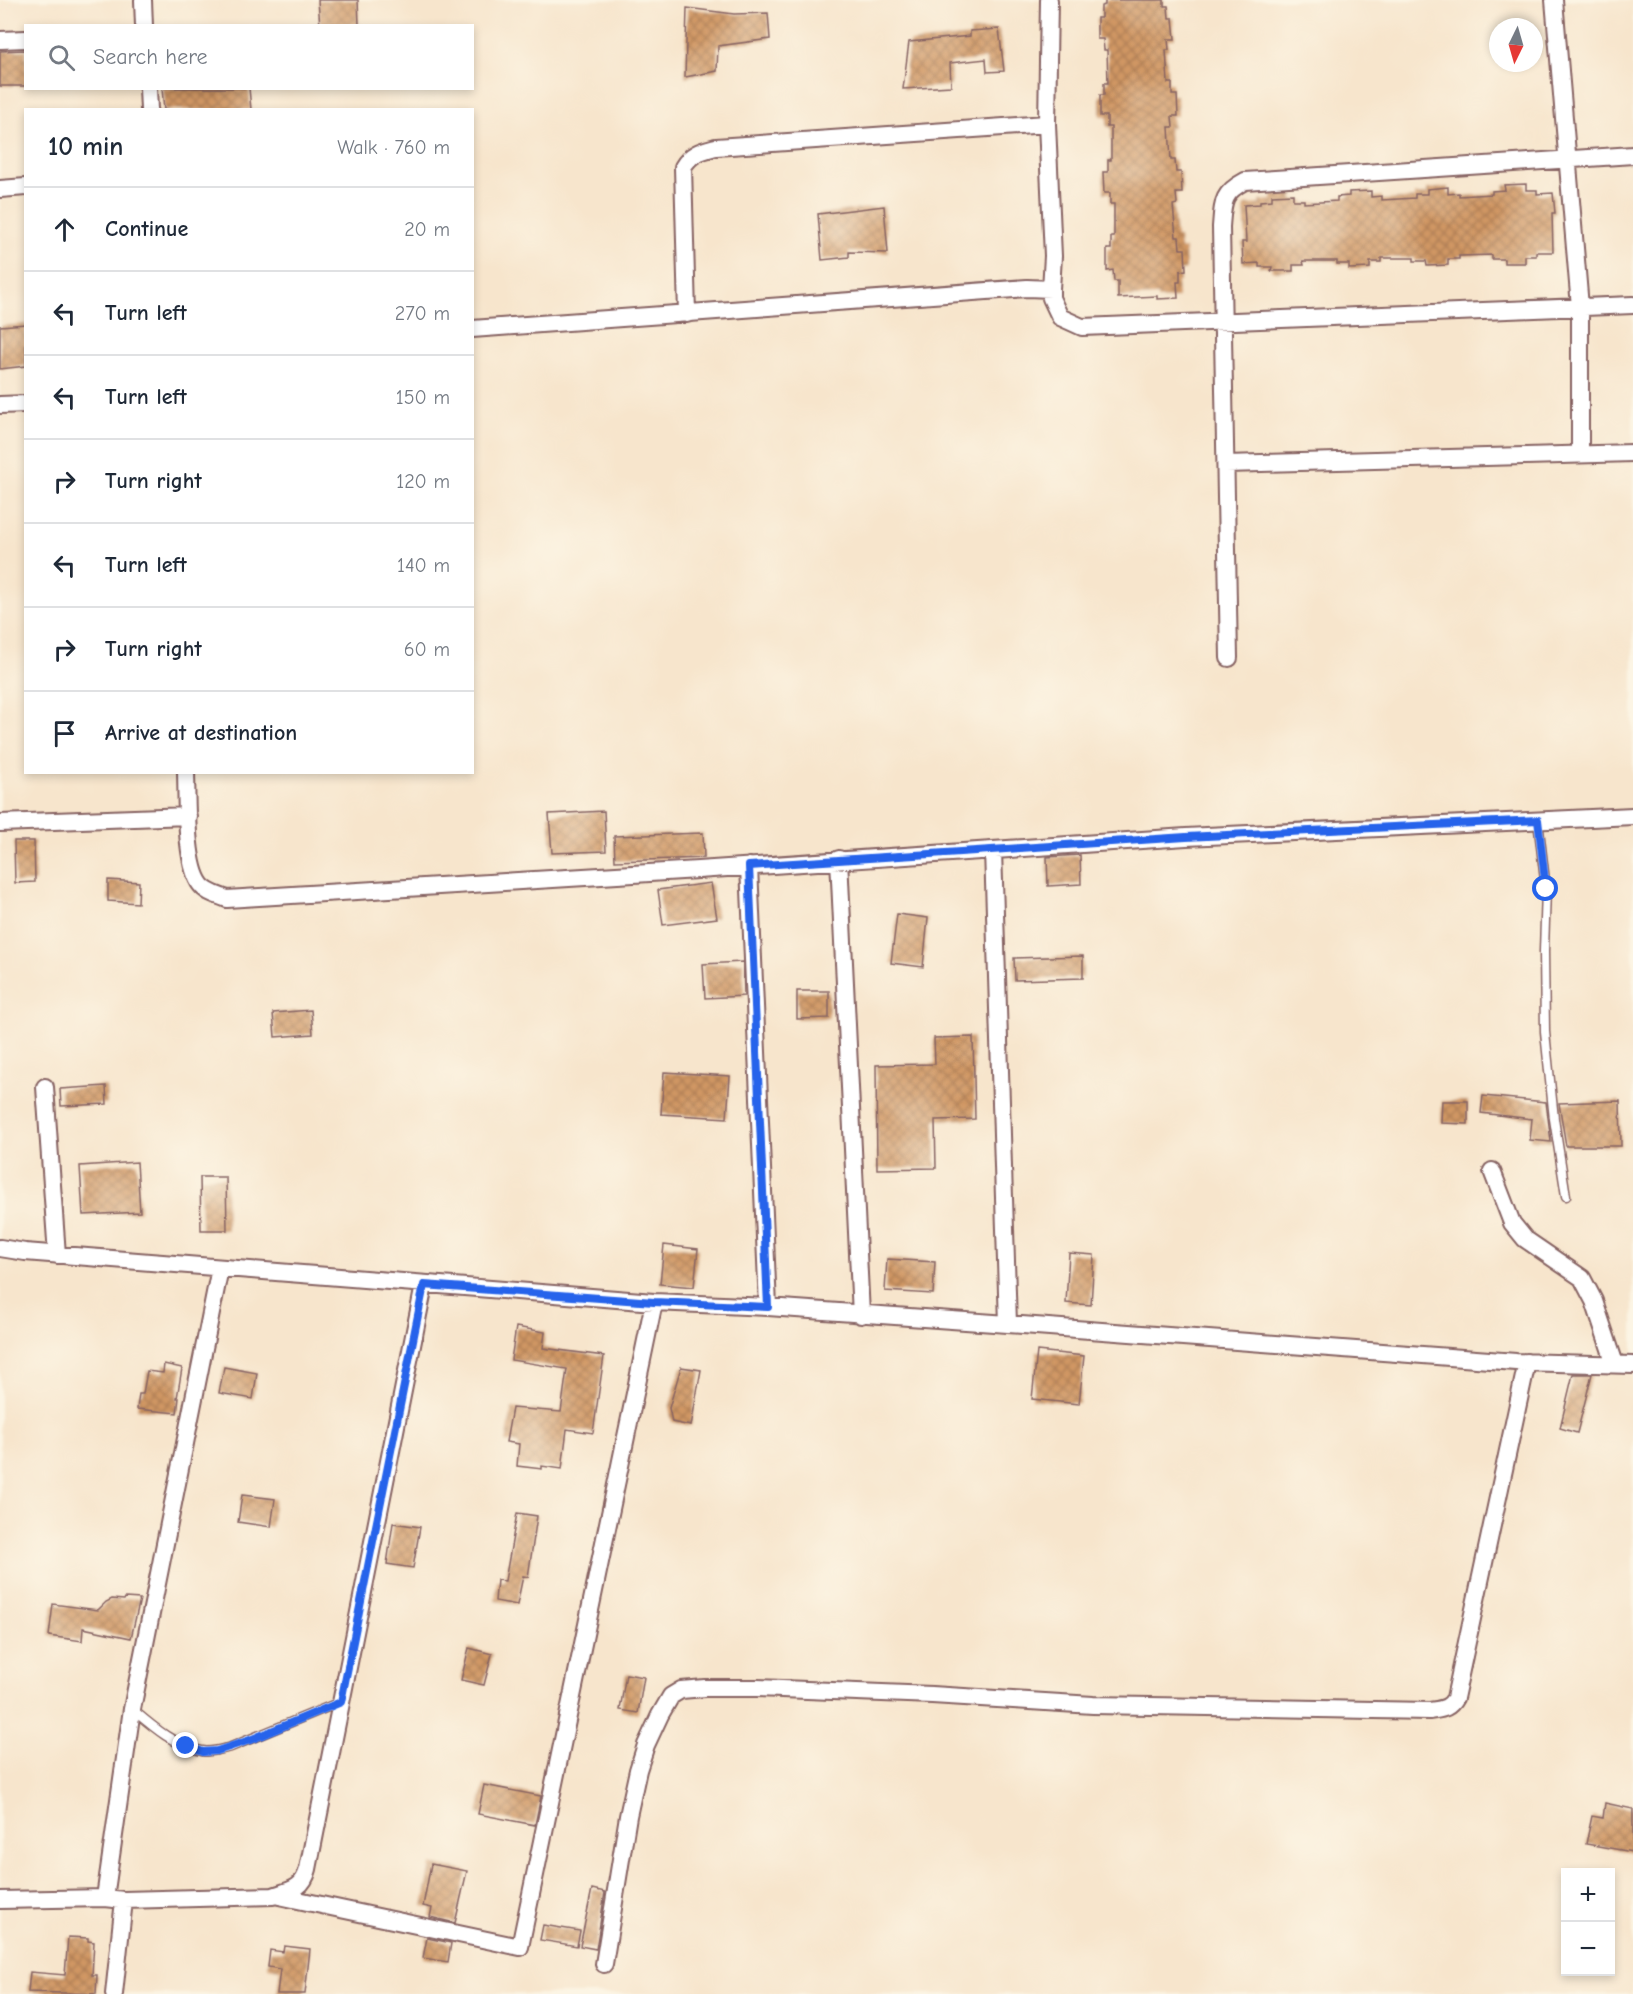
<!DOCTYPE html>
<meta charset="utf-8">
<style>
:root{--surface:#fff;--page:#f2f2f3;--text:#1f2937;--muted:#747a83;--line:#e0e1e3}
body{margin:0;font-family:"Comic Neue",sans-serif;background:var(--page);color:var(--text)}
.controls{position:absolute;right:18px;bottom:18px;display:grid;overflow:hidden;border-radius:0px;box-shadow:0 3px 9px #0003}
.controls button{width:54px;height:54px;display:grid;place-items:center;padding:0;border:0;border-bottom:2px solid var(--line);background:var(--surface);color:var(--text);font:30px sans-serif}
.compass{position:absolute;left:1489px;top:18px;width:54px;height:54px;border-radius:50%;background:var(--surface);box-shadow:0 3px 9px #0003;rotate:185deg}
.stop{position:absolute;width:18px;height:18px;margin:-14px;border:4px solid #2563eb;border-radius:50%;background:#fff}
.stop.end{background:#2563eb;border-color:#fff;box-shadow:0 2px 6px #0008}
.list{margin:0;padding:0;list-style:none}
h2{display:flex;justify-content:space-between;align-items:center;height:78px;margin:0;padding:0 24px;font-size:26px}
h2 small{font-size:20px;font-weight:400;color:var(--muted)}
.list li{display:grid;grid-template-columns:39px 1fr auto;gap:18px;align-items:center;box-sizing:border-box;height:84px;padding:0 24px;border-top:2px solid var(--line)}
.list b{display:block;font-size:22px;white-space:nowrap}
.list em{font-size:20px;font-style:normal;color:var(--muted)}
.icon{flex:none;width:33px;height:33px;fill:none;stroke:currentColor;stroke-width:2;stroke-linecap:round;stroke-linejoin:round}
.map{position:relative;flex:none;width:1633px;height:1994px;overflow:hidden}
.search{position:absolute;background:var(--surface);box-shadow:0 3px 9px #0003;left:24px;top:24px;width:450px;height:66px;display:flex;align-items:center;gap:15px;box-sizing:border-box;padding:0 21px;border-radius:0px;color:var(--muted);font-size:22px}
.panel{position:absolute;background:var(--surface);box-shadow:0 3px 9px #0003;left:24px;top:108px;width:450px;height:666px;border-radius:0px}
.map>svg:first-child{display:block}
.building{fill:url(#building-cross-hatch)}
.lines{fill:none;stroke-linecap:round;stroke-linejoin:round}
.lane-casing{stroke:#876463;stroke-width:11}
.street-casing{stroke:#876463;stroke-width:20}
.lane{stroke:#fff;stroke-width:8}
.street{stroke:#fff;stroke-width:16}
.route{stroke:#2563eb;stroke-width:8}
</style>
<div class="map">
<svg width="1633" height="1994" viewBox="0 0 1633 1994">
<defs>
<pattern id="building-cross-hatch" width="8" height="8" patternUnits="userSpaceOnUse" patternTransform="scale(1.5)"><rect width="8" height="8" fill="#d09764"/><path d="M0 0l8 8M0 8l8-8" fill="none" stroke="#ab7b53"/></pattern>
</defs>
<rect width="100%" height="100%" fill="#fcf5e5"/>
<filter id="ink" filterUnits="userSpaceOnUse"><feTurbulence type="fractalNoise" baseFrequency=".0167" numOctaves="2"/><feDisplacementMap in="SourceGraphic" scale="12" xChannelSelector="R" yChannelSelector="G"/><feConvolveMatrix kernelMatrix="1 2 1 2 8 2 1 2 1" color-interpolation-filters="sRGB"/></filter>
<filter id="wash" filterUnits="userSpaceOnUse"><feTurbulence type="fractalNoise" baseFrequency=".008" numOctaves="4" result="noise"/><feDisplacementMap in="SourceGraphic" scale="24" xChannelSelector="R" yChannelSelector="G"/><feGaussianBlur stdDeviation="1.35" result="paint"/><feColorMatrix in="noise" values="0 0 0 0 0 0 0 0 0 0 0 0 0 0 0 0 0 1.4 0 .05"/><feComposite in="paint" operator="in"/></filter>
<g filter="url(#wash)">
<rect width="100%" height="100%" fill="#f7e5cc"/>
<g id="blocks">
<path class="building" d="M318,0H358L359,25L320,26Z
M1105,0H1164V6H1168L1169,18H1173L1175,39H1168L1169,50H1166L1168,83H1172V95H1177L1178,116H1172L1173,127H1169L1171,160H1175L1176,172H1181L1182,193H1176L1177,204L1173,205L1176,237H1179L1180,249H1185L1186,270L1180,271V282H1177L1178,298L1157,299V296L1118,298V281H1114L1113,270L1107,271V249H1111V237H1114V204H1110V193H1104L1103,172H1108V160H1111V127H1107V116H1100V95H1104V83H1108L1107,50H1104L1103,39H1097V18H1101V6L1105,5Z
M687,8L734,14L768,13L770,39L718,46L717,71L685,77Z
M999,29L1004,71L987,72L986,59L950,63L951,86L903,89L909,42L970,36V31Z
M26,50V86H0V51Z
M162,88H249L251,110H164Z
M1526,184V190H1537V194L1553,193L1555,213H1552L1553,252H1536V256H1525V263H1504V259H1492V255L1459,256V259H1448V265L1427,266L1426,261H1414V258H1381V262H1370V268L1349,269V264H1337V261H1303L1304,265H1293V271H1271L1272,267H1259V263L1243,264L1242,242H1246L1244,205L1260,204V201L1272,200V195L1293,194V200H1304V203L1337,201V197L1349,196V192L1371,191V197L1382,196V200L1415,198V194H1427V189L1448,187V194L1459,193V196L1492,194V191L1505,190L1504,185Z
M884,206L888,253L849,252V257L822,260L818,214Z
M26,324V366L0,369V326Z
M604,811L606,851L552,853L549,814Z
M703,833L704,858L615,861L614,836Z
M14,841H34L35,882L15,883Z
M1080,855L1081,884L1048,886L1047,857Z
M108,880L139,882L138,903L108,901Z
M711,883L717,918L663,925L658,890Z
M897,914L928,918L923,967L891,963Z
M1083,956V978L1015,980L1014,958Z
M743,962L744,996L705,998L703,964Z
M797,991H829V1018L797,1019Z
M311,1010L313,1034L275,1037L273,1013Z
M973,1037L975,1119L935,1120L936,1168L877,1169L876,1065L935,1064L934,1038Z
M664,1072L730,1076L727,1118L661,1114Z
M106,1086L107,1104L61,1106L60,1089Z
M1483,1096L1546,1102L1551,1142L1530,1140L1532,1119L1481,1113Z
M1442,1101H1468V1124L1441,1123Z
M1620,1101L1621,1146H1566L1559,1103Z
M137,1162L140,1212L83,1215L80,1166Z
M200,1177H226L227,1230H201Z
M664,1245L698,1249L694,1287L660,1284Z
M1069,1253L1094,1255L1091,1305L1066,1303Z
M887,1259L935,1262L933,1294L885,1291Z
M516,1327L545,1332L543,1348L604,1356L593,1433L567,1429L562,1469L542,1466V1469L517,1466L519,1444L506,1442L512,1408L561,1412L567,1369L511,1360Z
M1037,1351L1084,1356L1079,1404L1032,1399Z
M164,1364L182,1368L177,1398H179L177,1413L137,1409L139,1394H143L147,1371L163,1373Z
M224,1367L257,1373L253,1399L219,1393Z
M681,1367L701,1370L691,1426L672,1422L669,1408Z
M1573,1374H1592L1577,1433L1560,1428Z
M242,1495L275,1499L271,1527L238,1522Z
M517,1513L537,1516L528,1577L523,1576L517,1605L495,1601L497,1580L505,1581Z
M393,1523L420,1527L413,1568L387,1564Z
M125,1598L140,1599L131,1638L83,1628L82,1641L49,1636L53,1604L98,1610L106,1602L112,1599L124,1600Z
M469,1648L492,1654L484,1685L461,1680Z
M626,1674L644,1677L638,1713L620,1710Z
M484,1785L541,1796L535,1825L478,1814Z
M1605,1803L1633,1809V1852L1586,1844L1592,1816L1603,1818Z
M431,1864L467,1871L455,1923L430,1917L432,1908L423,1906Z
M592,1889L605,1892L596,1949L580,1946Z
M543,1925L580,1931L577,1946L540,1940Z
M68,1937L88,1938V1941L94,1942L92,1975H97L96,1994L28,1992L30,1972L65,1975Z
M427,1938L451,1943L448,1962L423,1958Z
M284,1946L310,1949L305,1994H277L280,1969L268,1967L270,1950L283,1952Z"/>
</g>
</g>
<g filter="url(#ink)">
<use href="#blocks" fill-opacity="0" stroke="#876463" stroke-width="1.5"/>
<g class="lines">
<g class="lane-casing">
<path id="lane" d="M1538,821L1546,889L1544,951L1545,1032L1554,1119L1566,1196
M132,1709C152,1726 176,1747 202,1751C212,1753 222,1749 231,1747L340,1702"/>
</g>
<g class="street-casing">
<path id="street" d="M143,0L144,26
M1554,0L1580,307V453
M0,40L26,39
M148,88L149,110
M0,189L26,187
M1051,289V298L1060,317L1082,327L1633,305
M687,314L683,167C691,153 701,151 716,147L1047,124
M472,329L1027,288L1051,289L1053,256L1047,124L1049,0
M0,405L26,404
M1226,464L1633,453
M1229,658L1221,227C1223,202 1222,193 1245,181L1633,155
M186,772C187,799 185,865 201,885C207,893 218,895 227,899L698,870L1186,837L1633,816
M0,823L188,816
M993,850L1008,1324
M839,859L861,1315
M749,866L768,1307
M45,1087L57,1255
M1492,1171L1512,1223L1525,1239L1582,1278L1594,1301L1615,1364
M0,1248L25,1252L654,1302L768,1307L1008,1324L1516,1362L1633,1365
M279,1896L520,1947L654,1302
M105,1898L132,1709L220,1268
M0,1900L105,1898L124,1900L273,1896C291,1890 303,1889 308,1869L424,1285
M604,1964L628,1816L638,1770L646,1745L660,1715L671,1696L681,1690L705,1688H757L932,1695L1093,1705L1430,1711C1442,1709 1449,1709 1455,1698L1527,1362
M114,1994L124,1900"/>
</g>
<use href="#lane" class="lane"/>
<use href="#street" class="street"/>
</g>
</g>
<g class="lines" filter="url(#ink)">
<path class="route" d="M186,1746L203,1752L217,1751L250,1740L341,1702L424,1285L654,1302L768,1307L749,866L1186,837L1538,820L1546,889"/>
</g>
</svg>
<div class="controls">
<button>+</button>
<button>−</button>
</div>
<svg class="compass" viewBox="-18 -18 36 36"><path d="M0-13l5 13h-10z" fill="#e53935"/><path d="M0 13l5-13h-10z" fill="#747a83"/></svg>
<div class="stop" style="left:1546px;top:889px"></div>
<div class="stop end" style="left:186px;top:1746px"></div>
<div class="search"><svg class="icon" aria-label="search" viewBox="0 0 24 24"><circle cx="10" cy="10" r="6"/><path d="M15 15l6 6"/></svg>Search here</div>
<section class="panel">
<h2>10 min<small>Walk · 760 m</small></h2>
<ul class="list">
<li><svg class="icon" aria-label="ahead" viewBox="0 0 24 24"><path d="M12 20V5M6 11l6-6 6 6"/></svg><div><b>Continue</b></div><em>20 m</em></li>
<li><svg class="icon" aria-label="left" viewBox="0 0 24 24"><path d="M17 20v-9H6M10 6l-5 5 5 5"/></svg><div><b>Turn left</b></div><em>270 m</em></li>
<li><svg class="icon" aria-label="left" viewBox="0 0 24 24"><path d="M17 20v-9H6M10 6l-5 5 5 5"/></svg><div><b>Turn left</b></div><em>150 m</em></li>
<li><svg class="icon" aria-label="right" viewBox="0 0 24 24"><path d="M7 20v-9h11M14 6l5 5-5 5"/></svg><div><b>Turn right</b></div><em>120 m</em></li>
<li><svg class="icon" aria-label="left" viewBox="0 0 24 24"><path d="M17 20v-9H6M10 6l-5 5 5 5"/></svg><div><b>Turn left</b></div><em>140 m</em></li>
<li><svg class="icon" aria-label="right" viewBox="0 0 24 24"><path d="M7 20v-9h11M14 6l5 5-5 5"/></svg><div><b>Turn right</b></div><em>60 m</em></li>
<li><svg class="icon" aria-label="arrive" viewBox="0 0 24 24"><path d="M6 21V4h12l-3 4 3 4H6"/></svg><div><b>Arrive at destination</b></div></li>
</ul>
</section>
</div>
